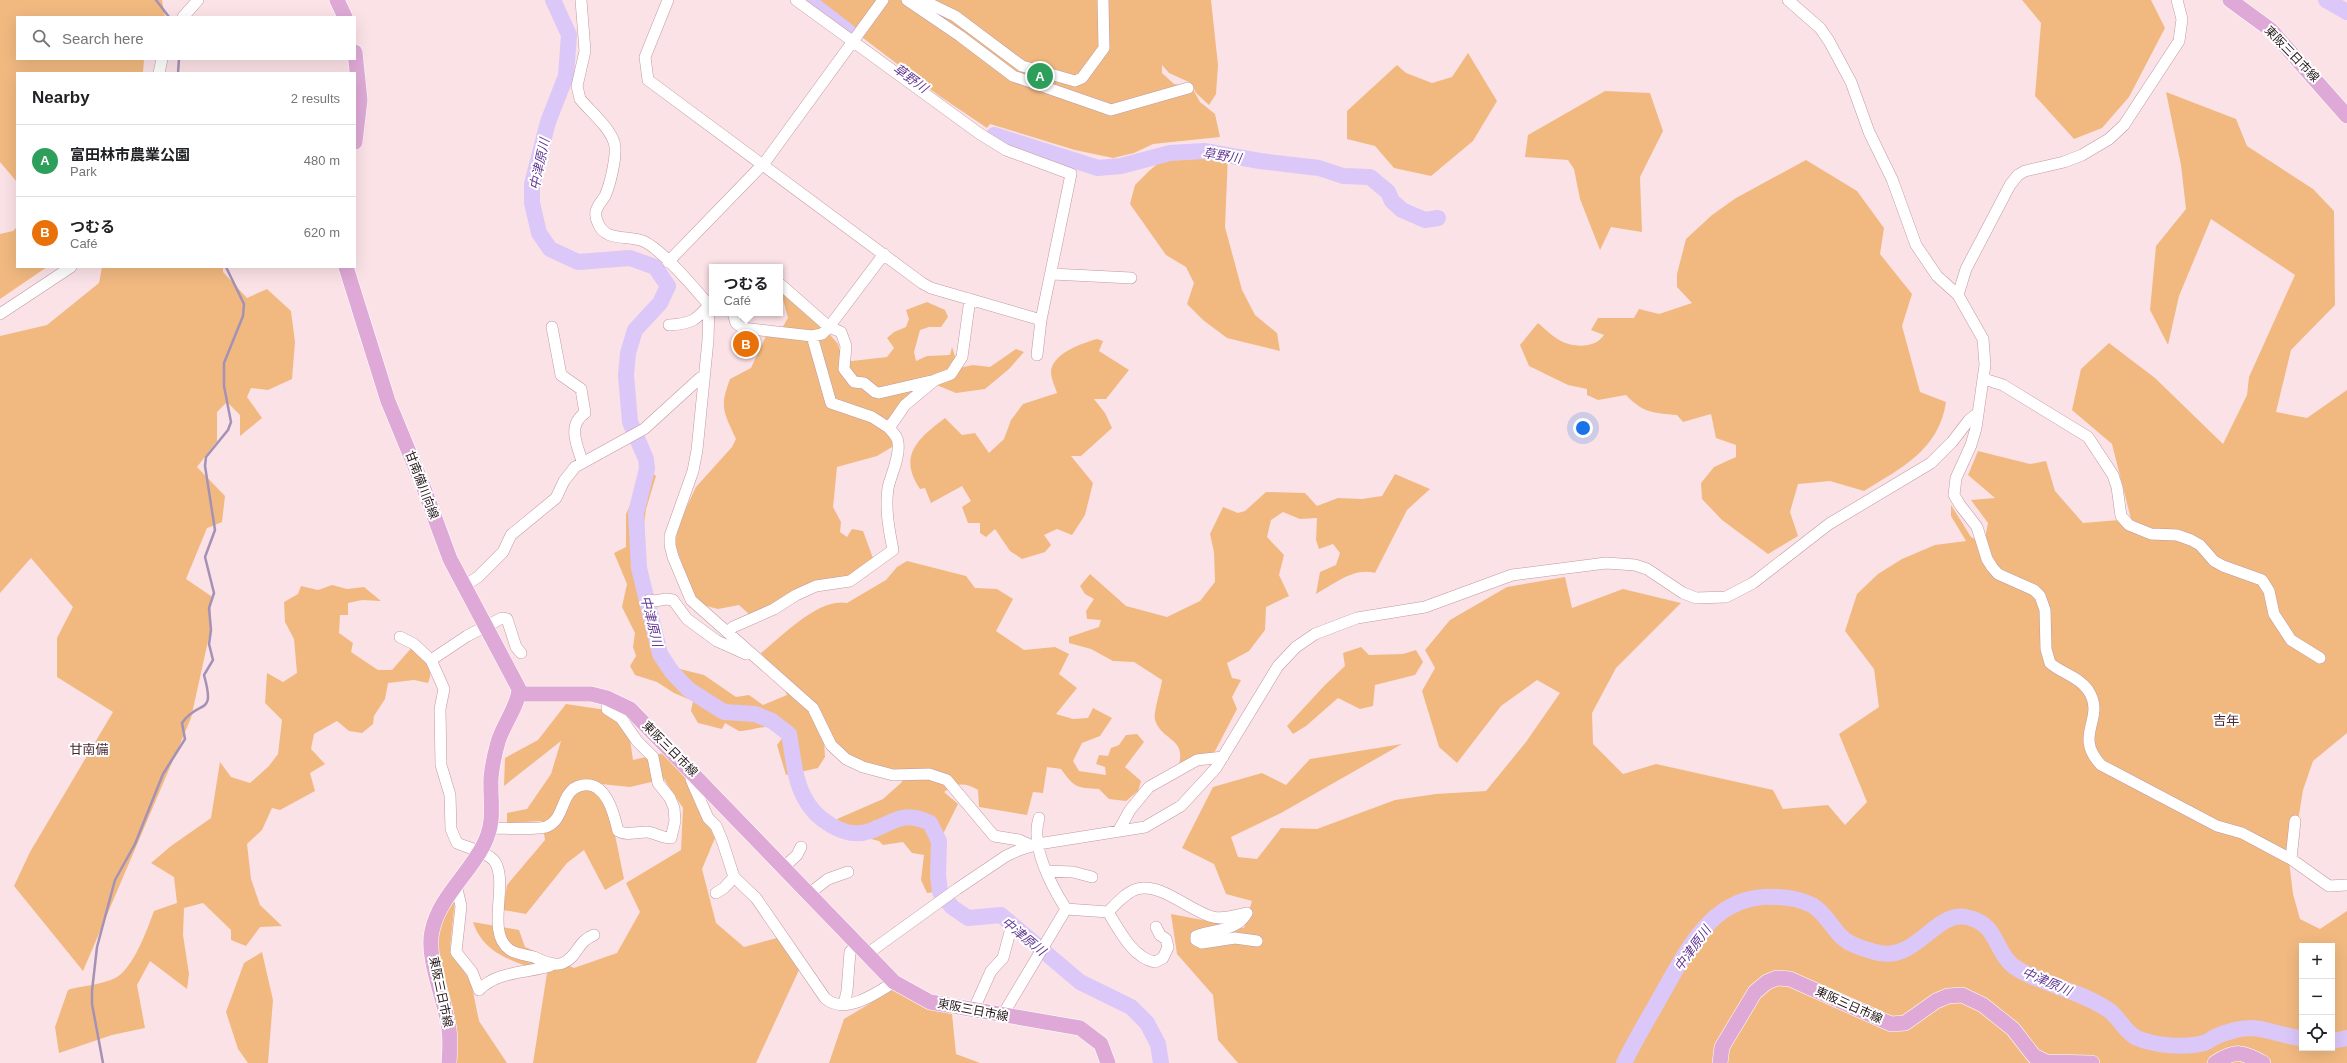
<!DOCTYPE html>
<meta charset="utf-8">
<style>
:root{--surface:#fff;--page:#f6f6f6;--text:#202124;--muted:#757577;--line:#e0e0e0;--accent:#398f62}
body{margin:0;font-family:Helvetica,"Noto Sans JP",sans-serif;background:var(--page);color:var(--text)}
.controls{position:absolute;right:12px;bottom:12px;display:grid;overflow:hidden;border-radius:0px;box-shadow:0 4px 16px #0002}
.controls button{width:36px;height:36px;display:grid;place-items:center;padding:0;border:0;border-bottom:1px solid var(--line);background:var(--surface);color:var(--text);font:20px sans-serif}
.you{position:absolute;left:1583px;top:428px;width:14px;height:14px;margin:-10px;border:3px solid #fff;border-radius:50%;background:#1a73e8;box-shadow:0 0 0 6px #1a73e833}
.badge{display:grid;place-items:center;width:26px;height:26px;border-radius:50%;background:var(--accent);color:#fff;font-size:13px;font-weight:700}
.pin{position:absolute;translate:-50% -50%;border:2px solid #fff;box-shadow:0 1px 4px #0006}
.popup{position:absolute;left:709px;top:264px;width:74px;height:52px;box-sizing:border-box;display:grid;place-content:center;border-radius:0px;background:var(--surface);filter:drop-shadow(0 1px 3px #0005);font-size:13px;white-space:nowrap;color:var(--muted)}
.popup b{font-size:15px;color:var(--text)}
.popup::after{content:'';position:absolute;left:50%;top:100%;margin-left:-8px;border:8px solid transparent;border-top-color:var(--surface)}
.list{margin:0;padding:0;list-style:none}
h2{display:flex;justify-content:space-between;align-items:center;height:52px;margin:0;padding:0 16px;font-size:17px}
h2 small{font-size:13px;font-weight:400;color:var(--muted)}
.list li{display:grid;grid-template-columns:26px 1fr auto;gap:12px;align-items:center;box-sizing:border-box;height:72px;padding:0 16px;border-top:1px solid var(--line)}
.list b{display:block;font-size:15px;white-space:nowrap}
.list p{margin:0;font-size:13px;white-space:nowrap;color:var(--muted)}
.list em{font-size:13px;font-style:normal;color:var(--muted)}
.icon{flex:none;width:22px;height:22px;fill:none;stroke:currentColor;stroke-width:2;stroke-linecap:round;stroke-linejoin:round}
.map{position:relative;flex:none;width:2347px;height:1063px;overflow:hidden}
.search{position:absolute;background:var(--surface);box-shadow:0 4px 16px #0002;left:16px;top:16px;width:340px;height:44px;display:flex;align-items:center;gap:10px;box-sizing:border-box;padding:0 14px;border-radius:0px;color:var(--muted);font-size:15px}
.panel{position:absolute;background:var(--surface);box-shadow:0 4px 16px #0002;left:16px;top:72px;width:340px;height:196px;border-radius:0px}
.map>svg:first-child{display:block}
.green{fill:#f1b980;fill-rule:evenodd}
.lines{fill:none;stroke-linecap:round;stroke-linejoin:round}
.stream{stroke:#a492b5;stroke-width:2.5}
.river{stroke:#dbc7f8;stroke-width:16}
.minor-casing{stroke:#c099a1;stroke-width:12}
.major-casing{stroke:#fff;stroke-width:16}
.minor{stroke:#fff;stroke-width:11}
.major{stroke:#dea9d6;stroke-width:15}
.labels{text-anchor:middle;stroke-width:4;stroke-linejoin:round;paint-order:stroke}
.street-label{font-size:12px;fill:#241619;stroke:#fff}
.water-label{font-size:13px;font-style:italic;fill:#633894;stroke:#fff}
.neighbourhood-label{font-size:13px;fill:#472830;stroke:#fff}
</style>
<div class="map">
<svg width="2347" height="1063" viewBox="0 0 2347 1063">
<rect width="100%" height="100%" fill="#fbe2e7"/>
<path class="green" d="M0,0H162L165,17H17V59H144L143,73H17V182L0,162Z
M813,0H1211L1218,65L1216,94L1209,105L1196,93L1191,83L1169,73L1162,65V73L1174,84L1191,86L1200,102L1215,114L1220,137L1153,144L1134,153L1113,158L1075,150L990,124L987,128L938,95Z
M2022,0H2151L2165,28L2129,97L2102,128L2074,139L2035,96L2041,23Z
M1468,53L1497,101L1473,141L1431,176L1394,168L1375,146L1347,139V111L1397,65L1406,73L1432,83L1452,77Z
M1605,91L1650,93L1663,131L1640,177L1642,232L1611,227L1600,250L1580,199L1574,169L1568,160L1525,157L1528,135Z
M2166,92L2236,119L2247,146L2313,189L2334,211L2335,305L2291,350L2276,412L2307,418L2347,390V733L2313,761L2303,790L2298,821L2288,853L2293,894L2300,919L2320,929L2347,911V1063H1238L1218,1040L1213,995L1177,954L1171,914L1244,928L1252,901L1226,894L1214,864L1182,848L1213,787L1262,773L1286,785L1310,759L1402,744L1281,813L1231,837L1238,857L1257,859L1281,828L1317,829L1395,800L1436,794L1486,791L1526,742L1560,693L1537,680L1501,706L1457,763L1439,747L1422,691L1435,668L1425,650L1450,620L1507,587L1565,577L1572,608L1623,589L1681,603L1616,668L1592,713L1593,744L1623,774L1656,764L1773,790L1783,809L1828,805L1845,825L1867,802L1839,734L1879,707L1874,669L1845,631L1857,594L1878,574L1902,559L1935,545L1966,541L1951,516V505L1971,537L1984,543L1988,523L1971,500L1995,498L1968,475L1978,451L2030,464L2046,461L2055,491L2083,523L2131,519L2112,444L2072,410L2081,369L2109,343L2155,378L2223,444L2247,395L2249,377L2295,275L2211,219L2179,296L2168,345L2150,310L2156,246L2186,209L2181,165ZM2302,946H2332V1048H2302Z
M1192,150L1228,154L1225,227L1242,290L1255,315L1277,333L1280,351L1227,338L1203,320L1187,304L1194,283L1186,267L1166,255L1130,204L1135,185L1149,171L1167,156Z
M1806,160L1857,191L1884,228L1880,254L1912,294L1902,326L1920,392L1946,402C1939,450 1901,468 1864,491L1830,481L1798,484L1790,512L1798,536L1768,554L1722,520L1702,499L1701,483L1714,467L1736,457V445L1716,438L1711,414L1683,422L1677,415C1653,413 1643,413 1626,395L1598,400L1587,395V389L1568,385L1529,366L1520,345L1538,323C1545,329 1553,337 1561,341C1574,348 1596,348 1604,335L1591,330L1598,318H1634L1639,309L1659,314L1692,303L1677,287V274L1686,239L1712,215L1736,198Z
M17,227V267H47L0,299V234L13,231Z
M102,267H223V272L247,298L267,289L291,311L295,342L292,379L268,390L251,388L247,397L262,418L240,436V415L227,402L217,412V441L197,467L225,496L222,522L207,528L186,579L211,596L210,632L191,718L83,971L14,886L30,852L113,712L57,677V638L73,607L31,558L0,593V336L47,325L99,283Z
M780,288L812,314L838,344L843,362L887,357L894,348L887,338L894,332L906,327L909,319L906,310L927,302L945,310L948,317L941,327H929L920,330L914,352L916,361L927,356L950,355L952,347L959,368L973,365L990,367L1016,349L1024,352L1009,369L985,389L956,393L927,381L887,421L894,439L892,447L877,456L837,467L833,507L841,522L840,532L847,537L852,529L863,531L873,558L848,579L750,615L739,605L718,609L706,606L694,598L675,544L679,523L696,487L732,447L736,439C724,412 719,408 730,379L751,368L766,336L782,328L788,318Z
M1097,339L1103,341L1099,351L1129,370L1106,399H1094L1105,413L1112,428L1081,456H1071L1093,483L1085,515L1072,535L1057,529L1044,535L1051,545L1045,552L1022,559L1010,551L995,529L986,537L980,533V523H968L962,507L971,501L962,486L931,503L925,488L920,489C897,455 919,438 945,418L962,435L975,433L989,453L1004,439L1011,420L1023,404L1057,393C1055,387 1051,378 1051,372C1052,353 1083,343 1097,339Z
M651,472L656,476L646,509L642,541L645,577L655,617L652,643L664,665L704,675L736,697L749,695L763,705L787,695L775,669L761,653C781,637 819,597 847,603L886,580L897,567L907,561L966,576L975,588L997,589L1013,599L996,631L1024,650L1055,647L1069,654L1059,674L1077,688L1056,714L1073,719L1088,718L1093,708L1112,718L1100,736L1082,743L1073,761L1079,771L1106,775L1105,767L1096,764L1099,755L1108,756L1111,748L1119,745L1126,735L1137,734L1144,742L1125,767L1141,781L1138,791L1126,801L1109,799L1099,789C1076,788 1074,787 1061,769L1047,767L1043,793L1033,792L1027,815L979,807L978,790C964,782 957,783 944,792L958,804L934,852L936,892L927,893L921,880L924,855L912,853L903,842L883,845L879,841L871,839L884,829L875,820L862,829H848L837,819L883,799L902,782L903,771C889,770 872,768 859,761C846,755 837,745 824,740L825,757L818,768L786,775L777,745L783,737C774,719 754,731 739,731L725,723L722,729L698,723L691,711L693,701L674,693L657,682L635,675L630,666L636,656L633,647L635,633L622,607L627,584L614,553L626,547V514L635,495L637,483Z
M1395,474L1430,489L1407,510L1375,573C1354,567 1334,584 1316,594L1320,572L1336,565L1340,553L1333,544L1319,549L1316,540L1317,518L1300,519L1283,512L1271,520L1267,537L1284,555L1279,575L1289,596L1266,607L1265,630L1249,651L1227,663L1232,678L1241,680L1232,697L1237,709L1214,753L1179,764C1186,738 1162,741 1155,720C1153,713 1161,689 1162,680L1134,662L1113,661L1091,649L1069,643V637L1099,627L1101,620L1087,619L1086,611L1094,599L1085,594L1080,586L1090,574L1126,606L1167,617L1200,601L1215,582L1214,552L1210,534L1223,507L1238,513L1245,511L1266,492L1305,493L1317,506L1338,498L1362,499L1382,496Z
M332,585L347,589L364,587L381,601L362,600L348,603V615H340L339,633L353,643L351,652L378,670H392L413,646C424,657 435,667 428,683L414,680L388,683L385,699L374,716L373,724L362,733L349,731L337,721L314,734L311,749L325,764L310,773L315,791L280,810L272,808L262,830L247,844L251,879L260,905L282,926L260,927L246,946L231,940V930L203,903L184,908L183,935L189,974L187,989L150,961L137,985L145,1028L112,1035L59,1053L55,1027L68,990C83,985 108,985 121,974C136,960 147,930 154,911L177,903L174,877L151,863L171,846L211,818L220,762L231,777L250,783L269,766L278,754L282,720L265,703L267,673L283,682L297,673L294,639L285,622L284,602L298,594L301,586L318,590Z
M1361,647L1369,655L1403,654L1416,650L1423,662L1415,675L1375,685L1373,706L1360,709L1338,698L1306,726L1293,734L1287,726L1324,686L1345,666L1343,653Z
M566,704L606,710L629,733L633,760L664,753L679,766L715,838L702,869L716,923L744,947L777,938L799,970L756,1063H533L547,973C517,962 484,956 473,922L519,930L525,947L574,968L617,953L640,912L626,883L681,850L683,808L664,779L630,787L601,784L613,825L624,879L605,890L584,850L567,863L526,914L503,910L507,885L545,840L542,821L507,823V813L527,809L551,774L561,741L504,786L505,758L538,740Z
M455,900L450,948L471,982L479,1021L507,1063H510H454L435,942L442,916Z
M262,952L273,1000L268,1063H248L238,1049L226,1012L244,963Z
M896,988L952,1014L956,1054L980,1063H829L844,1019Z"/>
<g class="lines">
<path class="stream" d="M156,0L169,17
M178,73L179,59
M103,1063L92,1004V991L97,947L115,880L135,844L163,774L185,739L182,723C199,698 216,718 204,675L213,660L209,644L211,630L209,608L214,593L205,557L215,530L205,466L206,457L228,430L231,422L224,386V363L243,316L244,304L226,267"/>
<path class="river" d="M553,0L569,35L566,76L548,122L532,184V203L539,233L550,249L578,262L630,258L655,267L668,286L660,303L635,330L628,353L626,375L630,422L646,459L647,469L636,513L639,568L660,654L672,672L688,689L708,702L724,712L755,714L772,721L789,734C793,755 794,778 804,797C815,819 845,840 870,831C895,822 902,810 930,823L939,841L938,875L940,892L952,907L968,918L1001,915L1080,982L1131,1007L1147,1023L1158,1044L1161,1063
M807,0L850,33
M2326,0L2347,12
M994,135L1098,168L1121,166L1170,153L1204,151L1260,161L1319,168L1343,176L1370,177L1388,192L1392,201L1402,210L1425,220L1438,218
M2332,1041L2347,1038
M1624,1063C1637,1036 1653,1011 1667,985C1692,941 1717,894 1775,897C1786,897 1801,900 1812,905C1826,913 1832,929 1844,939C1852,946 1865,949 1875,952C1916,964 1934,911 1966,917C1997,923 1994,948 2011,964C2016,969 2023,972 2029,975C2054,987 2083,993 2107,1009C2119,1016 2124,1032 2137,1038C2156,1046 2185,1048 2204,1043C2208,1042 2211,1039 2215,1037C2225,1032 2241,1028 2252,1028C2269,1029 2285,1037 2302,1038"/>
<g class="minor-casing">
<path id="minor" d="M581,0L585,51L577,86L580,99C591,112 609,127 614,142C618,153 610,185 605,196C599,205 592,211 598,223C605,242 628,235 643,241C662,249 695,289 709,305L708,340L697,450L693,471L670,536V545L673,557L691,600L813,708L831,745L846,759L863,767L893,775L929,774L947,780L994,836L1019,840L1032,846
M668,0L645,57L648,80L922,283L931,288L1041,320
M796,0L980,134L1006,150L1071,174L1041,320L1037,355
M907,0L960,36L1013,76L1111,110L1188,88
M922,0L955,16L1022,66L1075,81L1082,78L1104,48L1103,0
M1788,0L1820,28L1829,41L1851,82L1869,132L1892,179L1916,245L1937,276L1958,295L1983,339L1985,365L1976,428L1971,445L1956,478L1954,495L1960,505L1977,527L1987,559L1992,567L1998,574L2034,590L2040,596L2045,610L2046,649L2050,663C2061,673 2078,676 2088,690C2107,719 2072,734 2101,765L2217,826L2242,833L2291,859L2329,886L2347,885
M183,17L198,0
M159,73L162,59
M668,262L765,162L883,0
M1052,274L1131,278
M780,284L829,327L841,332L846,346L844,369L854,382L864,383L875,392L879,393L931,381
M1958,295L1966,269L2010,185L2018,175L2025,171L2064,162L2082,155L2109,139L2124,125L2179,41L2182,19L2177,0
M733,313L736,323L742,328L812,336L822,334L829,327L884,254
M0,314L71,267
M669,325C692,324 696,320 710,304
M552,327L561,375L581,389L585,413C567,425 577,445 582,461
M812,336L831,403L872,417L889,428
M1984,379L2003,385L2088,437L2113,475L2117,487L2121,516L2129,525L2151,534L2177,535L2191,540L2200,545L2214,561L2223,566L2262,580L2269,591L2274,614L2291,640L2320,658
M464,586L478,577L503,552L511,535L556,498L564,481L575,467L644,429L700,378H704
M649,600L655,601L666,599L673,600L687,619L717,641L746,654
M728,632L733,627L774,609L796,595L816,586L850,581L893,550C889,530 885,509 888,488C891,474 900,458 898,443C898,437 893,433 889,428L905,405L935,380L951,374L962,357L970,299
M400,637L414,644L431,660L444,689L440,709L441,765L450,795L451,829L457,843C468,848 488,852 495,862C509,884 485,933 510,950C516,954 527,955 534,957C542,961 554,967 563,963C578,957 577,941 594,935
M431,660L467,636L502,618L507,619L516,647L521,653
M695,773L691,779L693,784L708,818L716,826L722,840L734,877L756,898L825,998C844,1016 877,993 894,982
M1039,818C1030,846 1051,885 1066,909
M491,828C503,828 536,830 546,827C560,822 561,806 568,795C571,790 577,786 583,785C606,781 614,814 618,831C627,836 636,832 647,832C653,832 661,838 671,838L675,821L674,808L670,798L658,783L653,757L637,741L621,718L607,709V698
M1119,830L1130,810L1149,787L1197,760L1223,757
M2291,859L2295,821
M784,867L797,855L801,847
M1046,871L1073,872L1092,877
M456,885L461,906L456,952L472,972L479,990C497,971 527,973 550,966L551,963
M716,893L724,888L734,877
M810,893L828,879L848,872
M1066,909L1108,912C1116,904 1126,892 1137,889C1161,882 1191,912 1213,917C1223,920 1237,915 1247,913C1237,932 1212,929 1196,936V940L1202,943L1235,938L1257,941
M1108,912C1119,930 1133,958 1155,962L1163,958L1168,947L1166,939L1160,935L1156,927
M867,954L957,889L1006,856L1019,850L1038,844L1145,827L1181,806L1216,768L1278,666L1296,647L1315,634L1357,618L1425,607L1512,575L1606,563L1635,565L1647,569L1683,593L1696,598L1726,597L1753,583L1829,524L1931,463L1952,442L1969,420L1977,414
M844,1004L847,991L850,952L857,944
M973,1011L991,971L1003,958L1010,932
M1002,1016L1066,909"/>
</g>
<g class="major-casing">
<path id="major" d="M337,0L345,17
M2230,0L2271,30L2347,116
M355,52L360,100L355,142
M346,267L388,401L423,486L450,559L519,689C519,704 503,725 498,742C495,753 492,766 491,778C490,805 496,821 483,846C468,875 439,898 432,931C426,958 444,997 448,1024C451,1036 450,1050 449,1063
M519,694H591L607,698L630,709L894,982L930,1002L1080,1028L1101,1044L1108,1063
M1720,1063L1722,1047L1755,992L1767,982L1777,978L1790,979L1891,1024L1905,1023L1936,1001L1948,996L1962,995L1983,1005L2013,1029L2034,1056L2046,1062L2092,1063
M2215,1063C2236,1049 2242,1052 2263,1063"/>
</g>
<use href="#minor" class="minor"/>
<use href="#major" class="major"/>
</g>
<g class="labels">
<g class="street-label">
<text transform="translate(2292 54) rotate(46)" y="4">東阪三日市線</text>
<text transform="translate(422 485) rotate(69)" y="4">甘南備川向線</text>
<text transform="translate(670 749) rotate(45)" y="4">東阪三日市線</text>
<text transform="translate(441 992) rotate(78)" y="4">東阪三日市線</text>
<text transform="translate(1849 1005) rotate(24)" y="4">東阪三日市線</text>
<text transform="translate(973 1010) rotate(11)" y="4">東阪三日市線</text>
</g>
<g class="water-label">
<text transform="translate(911 78) rotate(36)" y="5">草野川</text>
<text transform="translate(1222 155) rotate(9)" y="5">草野川</text>
<text transform="translate(539 164) rotate(-78)" y="5">中津原川</text>
<text transform="translate(652 621) rotate(76)" y="5">中津原川</text>
<text transform="translate(1024 936) rotate(39)" y="5">中津原川</text>
<text transform="translate(1692 948) rotate(-54)" y="5">中津原川</text>
<text transform="translate(2047 981) rotate(23)" y="5">中津原川</text>
</g>
<g class="neighbourhood-label">
<text x="2226" y="725">吉年</text>
<text x="89" y="754">甘南備</text>
</g>
</g>
</svg>
<div class="controls">
<button>+</button>
<button>−</button>
<button><svg class="icon" aria-label="locate" viewBox="0 0 24 24"><circle cx="12" cy="12" r="6"/><path d="M12 2v4M12 18v4M2 12h4M18 12h4"/></svg></button>
</div>
<div class="you"></div>
<div class="pin badge" style="left:1040px;top:76px;background:#2e9e5b">A</div>
<div class="pin badge" style="left:746px;top:344px;background:#e8710a">B</div>
<div class="popup"><b>つむる</b>Café</div>
<div class="search"><svg class="icon" aria-label="search" viewBox="0 0 24 24"><circle cx="10" cy="10" r="6"/><path d="M15 15l6 6"/></svg>Search here</div>
<section class="panel">
<h2>Nearby<small>2 results</small></h2>
<ul class="list">
<li><span class="badge" style="background:#2e9e5b">A</span><div><b>富田林市農業公園</b><p>Park</p></div><em>480 m</em></li>
<li><span class="badge" style="background:#e8710a">B</span><div><b>つむる</b><p>Café</p></div><em>620 m</em></li>
</ul>
</section>
</div>
